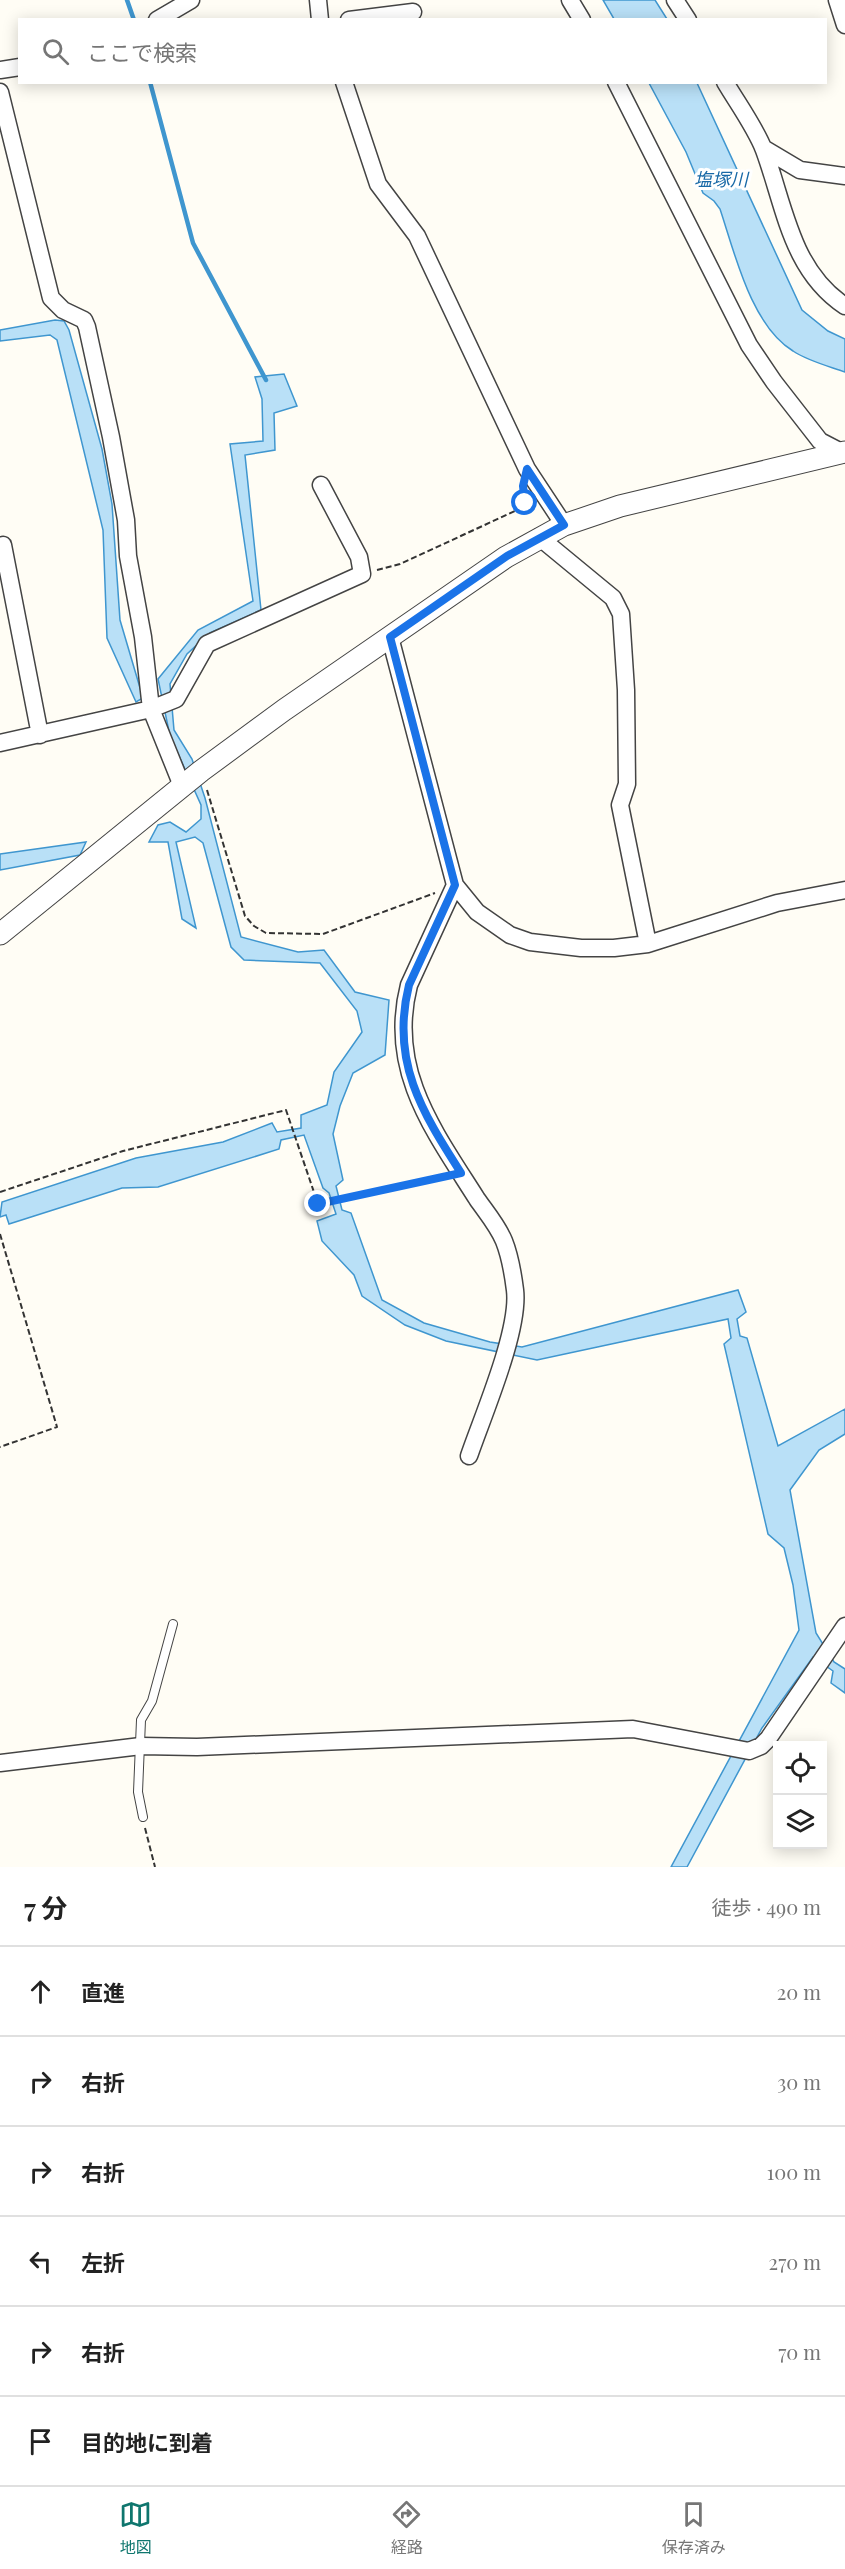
<!DOCTYPE html>
<html lang="ja">
<meta charset="utf-8">
<style>
:root{--surface:#fff;--page:#f2f2f2;--text:#222;--muted:#767676;--line:#e0e0e0;--accent:#0f766e}
body{margin:0;font-family:"Playfair Display","Noto Sans JP",serif;background:var(--page);color:var(--text)}
.controls{position:absolute;right:18px;bottom:18px;display:grid;overflow:hidden;border-radius:0px;box-shadow:0 3px 15px #0003}
.controls button{width:54px;height:54px;display:grid;place-items:center;padding:0;border:0;border-bottom:2px solid var(--line);background:var(--surface);color:var(--text);font:30px sans-serif}
.stop{position:absolute;width:18px;height:18px;margin:-14px;border:4px solid #1a73e8;border-radius:50%;background:#fff}
.stop.end{background:#1a73e8;border-color:#fff;box-shadow:0 2px 6px #0008}
.list{margin:0;padding:0;list-style:none}
h2{display:flex;justify-content:space-between;align-items:center;height:78px;margin:0;padding:0 24px;font-size:26px}
h2 small{font-size:20px;font-weight:400;color:var(--muted)}
.list li{display:grid;grid-template-columns:39px 1fr auto;gap:18px;align-items:center;box-sizing:border-box;height:90px;padding:0 24px;border-top:2px solid var(--line)}
.list b{display:block;font-size:22px;white-space:nowrap}
.list em{font-size:20px;font-style:normal;color:var(--muted)}
.icon{flex:none;width:33px;height:33px;fill:none;stroke:currentColor;stroke-width:2;stroke-linecap:round;stroke-linejoin:round}
.map{position:relative;flex:none;width:845px;height:1867px;overflow:hidden}
.search{position:absolute;background:var(--surface);box-shadow:0 3px 15px #0003;left:18px;right:18px;top:18px;height:66px;display:flex;align-items:center;gap:15px;box-sizing:border-box;padding:0 21px;border-radius:0px;color:var(--muted);font-size:22px}
.sheet{height:618px;background:var(--surface)}
nav{display:flex;justify-content:space-around;align-items:center;box-sizing:border-box;height:84px;border-top:2px solid var(--line);background:var(--surface);font-size:16px;color:var(--muted)}
nav a{display:grid;justify-items:center;gap:3px}
nav .on{color:var(--accent)}
.map>svg:first-child{display:block}
.water{fill:#b9e0f7;stroke:#3f96cf;stroke-width:1.5}
.lines{fill:none;stroke-linecap:round;stroke-linejoin:round}
.stream{stroke:#3f96cf;stroke-width:4.5}
.service-casing{stroke:#444;stroke-width:10}
.minor-casing{stroke:#444;stroke-width:19}
.tertiary-casing{stroke:#444;stroke-width:23}
.path{stroke:#333;stroke-width:2;stroke-dasharray:6 3;stroke-linecap:butt}
.service{stroke:#fff;stroke-width:8}
.minor{stroke:#fff;stroke-width:16}
.tertiary{stroke:#fff;stroke-width:21}
.route{stroke:#1a73e8;stroke-width:8}
.labels{text-anchor:middle;stroke-width:6;stroke-linejoin:round;paint-order:stroke}
.water-label{font-size:18px;font-style:italic;fill:#1768a6;stroke:#fff}
</style>
<div class="map">
<svg width="845" height="1867" viewBox="0 0 845 1867">
<rect width="100%" height="100%" fill="#fffdf5"/>
<path class="water" d="M603,0H655L667,19H614Z
M649,83H697L802,310L828,331L845,339V372C828,366 808,361 793,351C751,325 735,254 720,209L714,201L703,193L686,152Z
M55,320L64,321L69,330L102,449L112,504L120,620L143,698L136,702L107,638L103,530L57,340L50,335L0,341V330Z
M284,374L297,406L274,413L275,450L245,455L261,610L210,633L187,654L170,684L174,730L192,759L205,798L241,937L298,952L324,950L355,992L389,1000L385,1055L353,1073L340,1106L333,1134L343,1180L336,1186L342,1210L351,1213L382,1300L424,1323L490,1342L522,1347L738,1290L746,1312L737,1319L740,1336L747,1338L778,1446L845,1409V1434L819,1450L790,1490L816,1633L834,1662L845,1669V1693L831,1683L833,1671L813,1657L762,1728L687,1867H671L799,1630L793,1585L784,1548L768,1534L724,1344L731,1338L728,1319L537,1360L446,1341L405,1325L362,1296L354,1275L322,1241L317,1221L336,1214L329,1193L323,1188L304,1135L281,1140L279,1149L158,1187L122,1188L9,1224L6,1215L0,1217L2,1202L136,1158L223,1142L272,1123L277,1132L301,1128V1115L327,1105L334,1072L362,1032L357,1011L320,963L244,960L231,947L203,843L195,837L176,842L196,928L182,919L168,842H149L158,825L170,822L186,832L201,819V805L170,736L158,679L198,630L253,601L230,444L263,441L262,399L255,377Z
M86,842L80,855L0,870V854Z"/>
<g class="lines">
<path class="stream" d="M127,0L134,20
M150,82L193,243L266,380"/>
<g class="service-casing">
<path id="service" d="M143,1817L138,1792L141,1720L152,1701L173,1624"/>
</g>
<g class="minor-casing">
<path id="minor" d="M318,0L320,20
M570,0L582,20
M675,0L688,20
M837,0L845,25
M157,20L191,0
M349,20L413,12
M0,70L20,67
M344,82L378,184L417,236L527,469L564,525
M616,82L749,345L774,382L820,441L845,454
M725,82C738,104 755,127 764,150C785,207 791,270 845,306
M0,92L51,298L63,310L84,320L87,327L111,437L126,520L128,556L143,637L151,709L182,786
M763,148L800,170L845,176
M539,537L613,598L621,614L626,690L627,784L620,805L648,944
M3,545L40,735
M390,637L455,885L477,912L510,935L530,942L581,948H614L648,944L777,903L845,890
M0,743L151,709L176,699L207,644L362,574L359,557L321,485
M455,885L409,985C387,1070 434,1131 477,1199C486,1212 498,1226 504,1241C510,1256 513,1274 515,1290C520,1330 483,1415 469,1456
M0,1763L141,1746L197,1747L633,1729L749,1751L761,1746L768,1739L845,1626"/>
</g>
<g class="tertiary-casing">
<path id="tertiary" d="M0,934L201,771L284,710L506,557L564,525L620,506L845,452"/>
</g>
<path class="path" d="M377,570L400,564L515,511L525,503L524,492
M207,790L245,916L254,926L266,933L323,934L435,893
M0,1192L123,1151L286,1110L318,1204L446,1176
M0,1234L57,1427L0,1447
M145,1828L155,1867"/>
<use href="#service" class="service"/>
<use href="#minor" class="minor"/>
<use href="#tertiary" class="tertiary"/>
</g>
<g class="lines">
<path class="route" d="M318,1204L461,1173C422,1112 390,1061 409,985L455,885L390,637L507,556L564,525L527,469L523,486L525,503"/>
</g>
<g class="labels">
<g class="water-label">
<text x="721" y="186">塩塚川</text>
</g>
</g>
</svg>
<div class="controls">
<button><svg class="icon" aria-label="locate" viewBox="0 0 24 24"><circle cx="12" cy="12" r="6"/><path d="M12 2v4M12 18v4M2 12h4M18 12h4"/></svg></button>
<button><svg class="icon" aria-label="layers" viewBox="0 0 24 24"><path d="M12 4l9 5-9 5-9-5zM3 14l9 5 9-5"/></svg></button>
</div>
<div class="stop" style="left:525px;top:503px"></div>
<div class="stop end" style="left:318px;top:1204px"></div>
<div class="search"><svg class="icon" aria-label="search" viewBox="0 0 24 24"><circle cx="10" cy="10" r="6"/><path d="M15 15l6 6"/></svg>ここで検索</div>
</div>
<section class="sheet">
<h2>7 分<small>徒歩 · 490 m</small></h2>
<ul class="list">
<li><svg class="icon" aria-label="ahead" viewBox="0 0 24 24"><path d="M12 20V5M6 11l6-6 6 6"/></svg><div><b>直進</b></div><em>20 m</em></li>
<li><svg class="icon" aria-label="right" viewBox="0 0 24 24"><path d="M7 20v-9h11M14 6l5 5-5 5"/></svg><div><b>右折</b></div><em>30 m</em></li>
<li><svg class="icon" aria-label="right" viewBox="0 0 24 24"><path d="M7 20v-9h11M14 6l5 5-5 5"/></svg><div><b>右折</b></div><em>100 m</em></li>
<li><svg class="icon" aria-label="left" viewBox="0 0 24 24"><path d="M17 20v-9H6M10 6l-5 5 5 5"/></svg><div><b>左折</b></div><em>270 m</em></li>
<li><svg class="icon" aria-label="right" viewBox="0 0 24 24"><path d="M7 20v-9h11M14 6l5 5-5 5"/></svg><div><b>右折</b></div><em>70 m</em></li>
<li><svg class="icon" aria-label="arrive" viewBox="0 0 24 24"><path d="M6 21V4h12l-3 4 3 4H6"/></svg><div><b>目的地に到着</b></div></li>
</ul>
</section>
<nav>
<a class="on"><svg class="icon" aria-label="map" viewBox="0 0 24 24"><path d="M3 6l6-2 6 2 6-2v14l-6 2-6-2-6 2zM9 4v14M15 6v14"/></svg>地図</a>
<a><svg class="icon" aria-label="directions" viewBox="0 0 24 24"><path d="M12 3l9 9-9 9-9-9zM9 14v-3h6M13 9l2 2-2 2"/></svg>経路</a>
<a><svg class="icon" aria-label="saved" viewBox="0 0 24 24"><path d="M7 4h10v16l-5-4-5 4z"/></svg>保存済み</a>
</nav>
